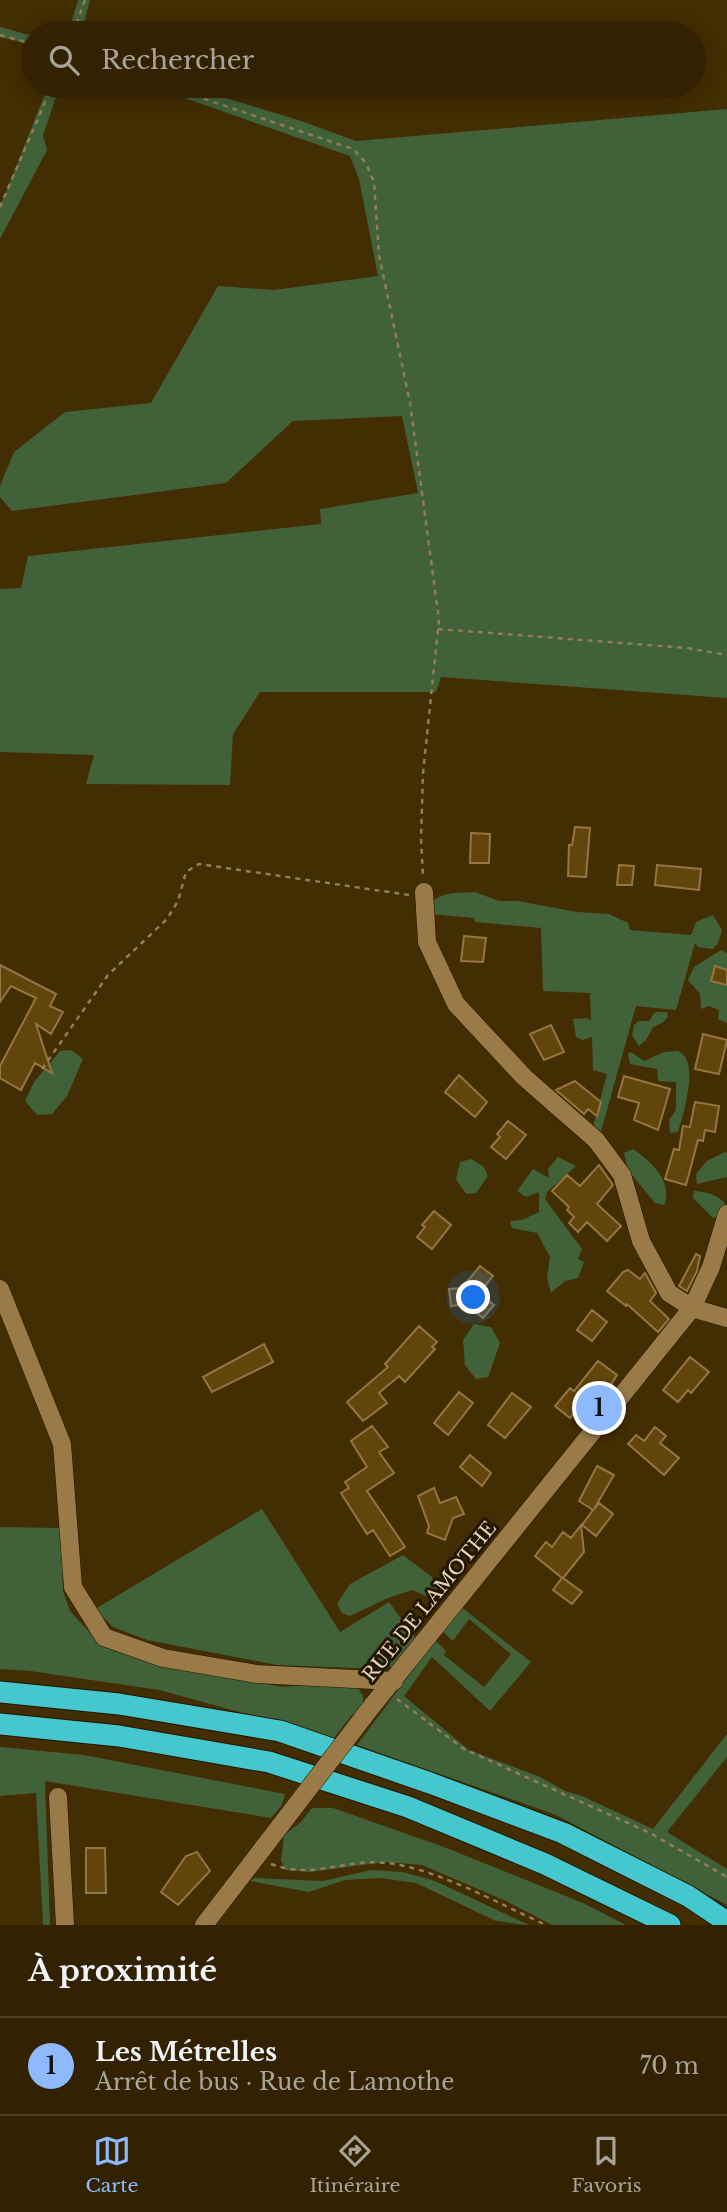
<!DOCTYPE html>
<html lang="fr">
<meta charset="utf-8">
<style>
:root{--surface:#322202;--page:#3d2f11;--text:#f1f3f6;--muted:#a8a499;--line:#4d3f24;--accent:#8eb9fd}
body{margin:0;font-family:"Libre Baskerville",serif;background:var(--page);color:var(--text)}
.you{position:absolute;left:474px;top:1298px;width:24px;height:24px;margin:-18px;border:5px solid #fff;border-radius:50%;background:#1a73e8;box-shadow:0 0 0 10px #1a73e833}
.badge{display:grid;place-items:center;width:46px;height:46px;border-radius:50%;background:var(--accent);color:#111;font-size:23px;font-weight:700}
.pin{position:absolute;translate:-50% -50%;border:4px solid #fff;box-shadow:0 2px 7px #0006}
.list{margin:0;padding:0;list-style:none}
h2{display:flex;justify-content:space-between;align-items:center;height:91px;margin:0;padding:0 28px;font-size:30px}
h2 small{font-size:23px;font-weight:400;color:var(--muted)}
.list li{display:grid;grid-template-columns:46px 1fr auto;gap:21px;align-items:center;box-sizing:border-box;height:98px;padding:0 28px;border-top:2px solid var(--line)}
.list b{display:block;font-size:26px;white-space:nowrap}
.list p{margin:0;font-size:23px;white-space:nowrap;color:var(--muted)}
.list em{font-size:23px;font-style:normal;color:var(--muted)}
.icon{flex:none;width:38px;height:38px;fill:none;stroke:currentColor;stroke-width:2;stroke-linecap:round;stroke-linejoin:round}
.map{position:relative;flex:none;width:727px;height:1925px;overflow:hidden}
.search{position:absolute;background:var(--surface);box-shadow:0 4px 18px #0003;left:21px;right:21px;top:21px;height:77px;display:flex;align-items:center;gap:18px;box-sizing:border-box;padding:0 24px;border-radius:38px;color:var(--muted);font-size:26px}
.sheet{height:189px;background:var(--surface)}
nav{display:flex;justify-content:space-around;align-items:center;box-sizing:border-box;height:98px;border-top:2px solid var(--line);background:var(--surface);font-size:19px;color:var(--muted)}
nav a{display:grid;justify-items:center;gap:4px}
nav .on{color:var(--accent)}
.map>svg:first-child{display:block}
.green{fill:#416239}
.building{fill:#62450b;stroke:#957642;stroke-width:2}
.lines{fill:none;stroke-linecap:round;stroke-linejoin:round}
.minor-casing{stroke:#251600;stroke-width:19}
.highway-casing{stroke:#251600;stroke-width:23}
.path{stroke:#917d5a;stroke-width:2.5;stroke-dasharray:5 5;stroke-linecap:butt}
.minor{stroke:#9a7b47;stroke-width:18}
.highway{stroke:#44c7cd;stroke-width:21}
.minor-bridge-casing{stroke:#251600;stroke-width:19;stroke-linecap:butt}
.minor-bridge{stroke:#9a7b47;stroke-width:18}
.labels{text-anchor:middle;stroke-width:6;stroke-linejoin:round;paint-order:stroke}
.street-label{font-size:19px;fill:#e5d4ba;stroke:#231702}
</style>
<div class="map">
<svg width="727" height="1925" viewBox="0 0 727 1925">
<rect width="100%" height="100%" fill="#432d02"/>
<path class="green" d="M78,0H90L84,23L92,33H63L71,23Z
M0,27L33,36V45L0,37Z
M48,86H60L43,135L47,150L0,239V207Z
M150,86H187L301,121L356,141L727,109V698L441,677L436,692H260L233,734L230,785L86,784L94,755L0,752V589L21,588L28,556L321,524L320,509L418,493L402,416L293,421L226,483L12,511L0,497V486L14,452L65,412L151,403L218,286L274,290L378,276L359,179L350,156Z
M475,892L499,901H518L577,912L609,914L628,923L630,930L691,935L696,922L713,915L722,930L718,943L713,949L698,947L695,943L676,1010L636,1006L600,1135L592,1131L607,1074L593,1070L592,1037L583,1040L576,1037L573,1019L587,1018L591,1021L590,993L543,991L541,928L475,922L474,918L430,914L428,906C440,891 457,893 475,892Z
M721,950L727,953V1023L718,1019L719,1010L709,1006L701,1009L700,994L688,980L694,967Z
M655,1012H667L668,1017L662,1023L653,1027L646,1040L639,1046L632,1035L634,1025L639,1021H649Z
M71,1050L83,1059L67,1096L52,1114L37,1115L25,1101L34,1082L60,1051Z
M678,1051C681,1053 685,1055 686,1059C695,1074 683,1116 678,1132L670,1133L669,1120L676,1110V1082L658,1081L657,1069L630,1064L628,1054L631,1052L644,1061L664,1052Z
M633,1149C651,1161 674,1183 664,1205L655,1203L628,1170L624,1153Z
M725,1152L727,1153V1177L697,1184L696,1174L707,1161Z
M558,1157L576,1166L547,1192L545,1199L582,1249L578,1259L584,1262L578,1278L565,1281L551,1293L547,1278L550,1257L537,1233L512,1228L510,1221L522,1220L539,1212V1192L526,1197L517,1191L533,1169L549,1178L548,1169Z
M471,1159L484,1167L488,1176L476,1193L466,1194L456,1179L460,1162Z
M694,1191C706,1192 718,1194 726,1205L722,1215L713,1218L693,1198Z
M474,1324L491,1327L500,1343L488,1377L476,1379L465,1365L463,1340Z
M262,1509L340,1632L389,1602L417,1640L396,1665L383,1669L277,1665L147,1640L113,1627L95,1609Z
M0,1527L61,1528L63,1591L70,1611L91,1634L114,1651L219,1676L283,1687L324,1683L345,1684L358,1688L363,1696V1707L351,1716L334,1738L159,1690L30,1671L0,1669Z
M403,1555L432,1577L438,1591L431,1598L412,1590L388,1598L350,1616L342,1613L337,1604L350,1584Z
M460,1606L531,1662L490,1711L432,1657L404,1696L469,1750L540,1777L565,1791L582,1796L653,1829L727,1734V1757L667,1832L727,1869V1905L556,1815L357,1745L435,1640L446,1651L444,1655L484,1687L511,1654L469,1619L453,1641L442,1631Z
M0,1747L84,1755L285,1794L282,1805L271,1818L45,1781L50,1925H43L36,1793L0,1796Z
M312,1808H333L444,1847L583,1903L626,1925H552L506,1901L422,1865L385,1862L310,1872L286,1870L281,1861L284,1835L301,1822Z
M371,1870L403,1872L435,1881L529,1925C517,1925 508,1922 496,1921L416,1883L381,1878L345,1880L309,1892L250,1881L255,1878L323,1881Z"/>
<path class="building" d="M575,827L590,828L586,877L568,876L569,845H572Z
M471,833L490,834L489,863H470Z
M619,865L634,866L632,885H617Z
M657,865L701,869L699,890L655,885Z
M464,936L486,938L483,962L461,961Z
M0,965L56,994L50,1006L63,1012L51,1034L36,1024L52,1073L35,1063L21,1090L0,1078V1066L36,998L11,986L0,1002Z
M715,966L727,970V985L711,981Z
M551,1025L564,1052L544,1060L530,1034Z
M703,1034L727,1040L719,1074L695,1069Z
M459,1075L487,1102L475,1117L445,1092Z
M624,1076L670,1089L658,1130L634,1120L639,1103L618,1097Z
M575,1081L601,1102L597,1116L588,1109L584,1114L556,1090Z
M695,1102L719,1106L715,1132L705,1130L703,1141L698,1140L686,1185L665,1179L674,1149L679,1150L683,1126L690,1127Z
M508,1121L526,1135L506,1159L491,1147L500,1137L497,1134Z
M599,1165L613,1185L597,1204L621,1226L607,1241L587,1222L578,1232L569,1223L574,1217L567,1210L569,1207L552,1191L567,1175L580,1186Z
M434,1211L451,1225L432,1249L417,1237L425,1227L422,1225Z
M696,1254L700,1256L697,1271L687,1291L679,1286Z
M480,1266L493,1276L484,1287L486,1299L494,1305L483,1318L466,1304L451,1306L449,1289L462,1288Z
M628,1270L640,1279L645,1273L656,1293L650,1301L669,1319L658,1332L627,1304L626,1306L607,1291L623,1272Z
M592,1310L607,1322L592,1341L577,1330Z
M419,1326L437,1342L432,1347L435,1349L405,1382L399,1376L379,1393L387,1403L363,1421L347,1402L388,1367L385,1364Z
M264,1344L273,1362L212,1392L203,1377Z
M690,1357L709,1372L691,1393L688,1390L678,1402L663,1390Z
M598,1361L617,1375L603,1397L593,1389L570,1418L555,1406L570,1388L574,1391Z
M459,1392L473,1403L448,1435L434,1423Z
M512,1393L531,1407L505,1438L488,1425Z
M372,1426L388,1447L379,1452L394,1473L367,1491L405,1547L390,1556L373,1530L367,1534L341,1493L349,1488L345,1482L367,1467L351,1441Z
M655,1427L666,1436L660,1443L679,1458L664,1475L628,1444L636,1435L644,1441Z
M470,1455L491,1473L482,1486L460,1467Z
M597,1466L614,1475L594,1509L599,1503L613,1514L596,1536L582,1525L593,1510L579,1501Z
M434,1488L440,1503L456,1497L464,1514L453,1518L445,1540L427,1533L429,1526L418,1496Z
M581,1525L584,1552L563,1578L582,1592L572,1604L553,1590L562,1578L535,1556L546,1542L552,1547L563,1532L571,1538Z
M86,1848H105L106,1893H86Z
M197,1852L210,1871L178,1905L161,1892L186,1856Z"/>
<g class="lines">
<g class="minor-casing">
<path id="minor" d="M424,892L427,942L456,1004L524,1077L596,1140L622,1175L641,1241L669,1293L692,1308L727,1318
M0,1289L62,1444L73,1587L104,1637L163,1658L256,1674L394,1681
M372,1706L692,1308L711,1267L727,1214
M58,1797L65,1925
M204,1925L280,1826"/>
</g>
<g class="highway-casing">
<path id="highway" d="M0,1692L119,1704L280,1731L430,1783L563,1833L688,1896L727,1922
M0,1724L119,1736L269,1762L408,1807L545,1864L670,1925"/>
</g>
<path class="path" d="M73,33L85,0
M0,35L33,44
M166,86L353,149L366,163L374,182L379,255L410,403L439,620L423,773L421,838L423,876
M0,207L52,86
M438,629L687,648L727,655
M42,1069L108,975L167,919L178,901L186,872L199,864L409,895
M397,1699L464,1749L650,1833L727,1877
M271,1864C313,1880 346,1858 387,1863C438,1869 499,1904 546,1925"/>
<use href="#minor" class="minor"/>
<use href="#highway" class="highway"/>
<g class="minor-bridge-casing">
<path id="minor-bridge" d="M280,1826L372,1706"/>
</g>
<use href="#minor-bridge" class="minor-bridge"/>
</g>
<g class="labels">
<g class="street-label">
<text transform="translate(429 1601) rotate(-51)" y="7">RUE DE LAMOTHE</text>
</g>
</g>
</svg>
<div class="you"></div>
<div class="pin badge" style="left:599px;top:1408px">1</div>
<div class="search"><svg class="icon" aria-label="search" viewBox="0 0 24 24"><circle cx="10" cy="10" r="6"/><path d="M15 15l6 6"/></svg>Rechercher</div>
</div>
<section class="sheet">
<h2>À proximité<small></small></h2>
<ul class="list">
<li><span class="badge">1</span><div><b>Les Métrelles</b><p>Arrêt de bus · Rue de Lamothe</p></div><em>70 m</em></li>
</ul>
</section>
<nav>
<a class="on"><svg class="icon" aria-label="map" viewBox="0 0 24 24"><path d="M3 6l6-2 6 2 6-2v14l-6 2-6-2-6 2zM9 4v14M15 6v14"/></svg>Carte</a>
<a><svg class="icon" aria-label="directions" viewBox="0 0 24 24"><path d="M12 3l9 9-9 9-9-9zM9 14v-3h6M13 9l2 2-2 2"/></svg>Itinéraire</a>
<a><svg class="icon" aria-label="saved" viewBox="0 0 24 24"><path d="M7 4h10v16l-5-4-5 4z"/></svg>Favoris</a>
</nav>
